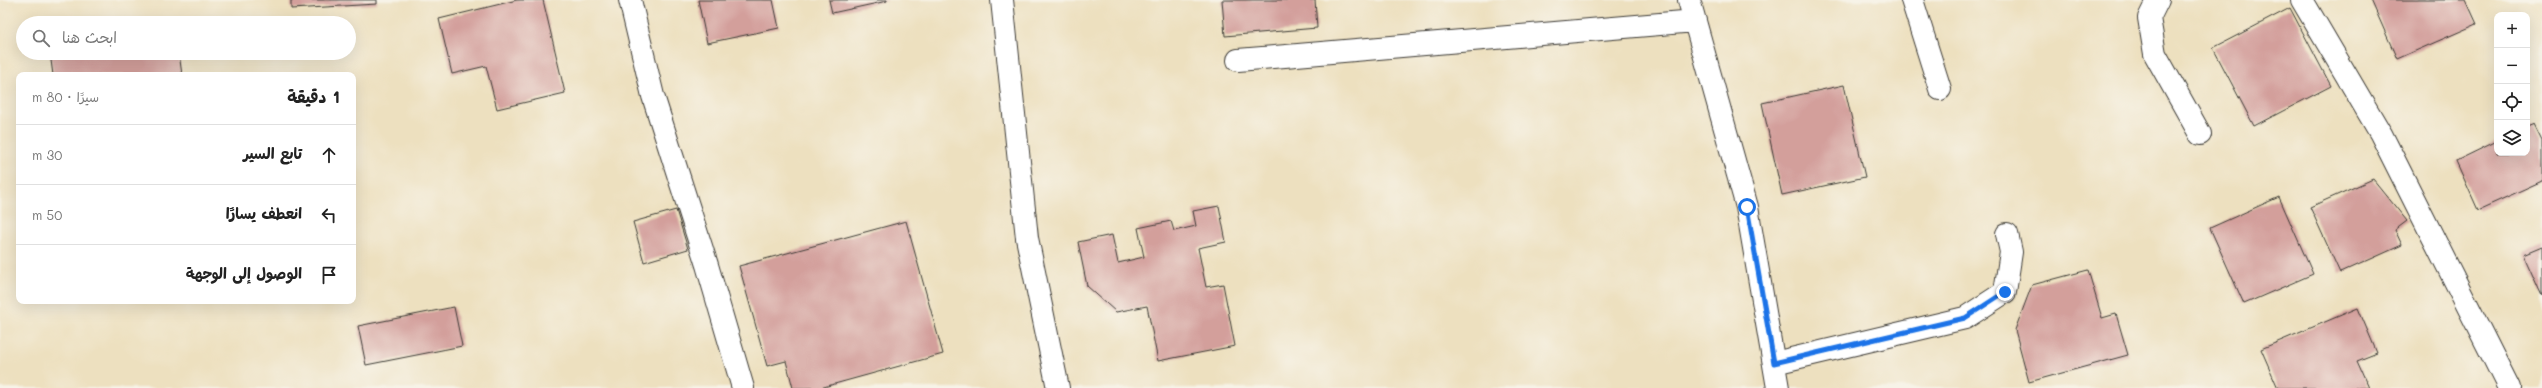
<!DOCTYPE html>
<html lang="ar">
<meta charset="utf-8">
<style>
:root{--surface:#fff;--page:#f6f6f6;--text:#222;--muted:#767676;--line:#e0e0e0}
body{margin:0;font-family:Mali,"Playpen Sans Arabic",sans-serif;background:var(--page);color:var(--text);direction:rtl}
.controls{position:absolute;right:12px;top:12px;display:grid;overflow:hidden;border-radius:8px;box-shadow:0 4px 16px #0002}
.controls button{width:36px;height:36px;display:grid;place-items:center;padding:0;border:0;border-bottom:1px solid var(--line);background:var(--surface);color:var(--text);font:20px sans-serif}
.stop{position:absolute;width:12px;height:12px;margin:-9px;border:3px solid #1a73e8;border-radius:50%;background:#fff}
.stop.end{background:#1a73e8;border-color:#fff;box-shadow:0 1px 4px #0008}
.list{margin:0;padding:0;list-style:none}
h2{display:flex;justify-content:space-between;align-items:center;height:52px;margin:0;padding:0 16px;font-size:17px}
h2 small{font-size:13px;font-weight:400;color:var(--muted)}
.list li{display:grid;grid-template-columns:26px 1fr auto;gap:12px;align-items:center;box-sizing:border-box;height:60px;padding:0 16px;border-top:1px solid var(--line)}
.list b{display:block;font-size:15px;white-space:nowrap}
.list em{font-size:13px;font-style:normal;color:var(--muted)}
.icon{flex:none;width:22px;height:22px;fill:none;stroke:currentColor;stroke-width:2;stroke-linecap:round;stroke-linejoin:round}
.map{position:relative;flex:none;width:2542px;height:388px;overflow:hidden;direction:ltr}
.search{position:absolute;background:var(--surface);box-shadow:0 4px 16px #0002;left:16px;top:16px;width:340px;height:44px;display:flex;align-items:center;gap:10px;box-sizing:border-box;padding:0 14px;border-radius:22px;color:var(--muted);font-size:15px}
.panel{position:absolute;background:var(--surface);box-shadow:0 4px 16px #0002;left:16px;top:72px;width:340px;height:232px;border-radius:8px;direction:rtl}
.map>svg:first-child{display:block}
.building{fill:#d39f9b}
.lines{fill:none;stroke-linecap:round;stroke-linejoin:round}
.minor-casing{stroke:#3b3934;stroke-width:24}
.minor{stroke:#fff;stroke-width:22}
.route{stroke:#1a73e8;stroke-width:5}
</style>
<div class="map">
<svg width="2542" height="388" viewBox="0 0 2542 388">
<rect width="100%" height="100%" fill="#f7f3e8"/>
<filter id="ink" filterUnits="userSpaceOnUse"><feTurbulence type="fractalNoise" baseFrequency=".025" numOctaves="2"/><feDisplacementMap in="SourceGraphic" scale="8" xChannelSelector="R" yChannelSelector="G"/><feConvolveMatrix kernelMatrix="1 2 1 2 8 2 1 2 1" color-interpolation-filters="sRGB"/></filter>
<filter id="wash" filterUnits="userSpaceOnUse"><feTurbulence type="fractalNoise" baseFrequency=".012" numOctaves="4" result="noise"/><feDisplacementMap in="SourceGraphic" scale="16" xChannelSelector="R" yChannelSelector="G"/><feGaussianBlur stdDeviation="0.9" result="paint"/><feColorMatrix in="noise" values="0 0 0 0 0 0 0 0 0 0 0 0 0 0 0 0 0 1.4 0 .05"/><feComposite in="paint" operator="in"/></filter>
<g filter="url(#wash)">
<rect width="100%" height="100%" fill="#ede0bf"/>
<g id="blocks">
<path class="building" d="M291,0H377V4L291,9Z
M517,0H543L565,93L497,109L486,66L452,74L439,19Z
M698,0H773L779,28L707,43Z
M829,0H887V1L832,13Z
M1222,0H1315L1317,28L1225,36Z
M2371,0H2466L2477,24L2397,59Z
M2290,8L2331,86L2254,126L2213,48Z
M50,53H179L182,75H53Z
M1844,85L1865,177L1782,195L1762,103Z
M2534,124L2542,140V181L2478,210L2456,161L2497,141V153H2527V127Z
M2373,179L2407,221L2395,230L2402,245L2340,273L2310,207Z
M2279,197L2313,274L2244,304L2210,228Z
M1219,206L1226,242L1198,248L1206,287L1223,284L1235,346L1158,361L1147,306L1116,312L1087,286L1078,242L1112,235L1118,263L1144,257L1138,228L1171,221L1174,231L1196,226L1193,211Z
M676,210L688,249L644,262L633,222Z
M906,221L943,354L820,388H793L786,361L767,366L739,266Z
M2542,246V296L2523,254Z
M2088,270L2102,318L2116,314L2128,355L2029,382L2015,330L2032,285Z
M454,307L462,346L366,365L358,326Z
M2358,308L2377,353L2357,361L2369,388H2278L2261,349Z"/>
</g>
</g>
<g filter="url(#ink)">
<use href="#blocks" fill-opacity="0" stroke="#3b3934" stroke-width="1"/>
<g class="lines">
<g class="minor-casing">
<path id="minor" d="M630,0L653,96L707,265L743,388
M1002,0L1027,238L1058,388
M1689,0L1747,207L1778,388
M1912,0L1940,89
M2158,0L2149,18L2155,54L2200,134
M2302,0L2381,134L2509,388
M1238,60L1695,21
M1774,363L1965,318L2005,292L2011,252L2007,234"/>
</g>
<use href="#minor" class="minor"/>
</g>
</g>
<g class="lines" filter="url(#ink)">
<path class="route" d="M1747,207L1774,363L1965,318L2005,292"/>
</g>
</svg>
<div class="controls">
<button>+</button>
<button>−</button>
<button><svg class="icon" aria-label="locate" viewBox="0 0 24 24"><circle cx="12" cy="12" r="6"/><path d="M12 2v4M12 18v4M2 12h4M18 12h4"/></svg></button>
<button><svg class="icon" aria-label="layers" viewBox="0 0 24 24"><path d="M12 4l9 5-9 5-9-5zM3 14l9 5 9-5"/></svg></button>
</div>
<div class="stop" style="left:1747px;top:207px"></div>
<div class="stop end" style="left:2005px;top:292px"></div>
<div class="search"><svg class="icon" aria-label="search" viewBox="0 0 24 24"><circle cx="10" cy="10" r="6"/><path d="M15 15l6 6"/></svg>ابحث هنا</div>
<section class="panel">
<h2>1 دقيقة<small>سيرًا · 80 m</small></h2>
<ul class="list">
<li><svg class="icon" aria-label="ahead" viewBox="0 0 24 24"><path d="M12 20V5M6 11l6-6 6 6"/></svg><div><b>تابع السير</b></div><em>30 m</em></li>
<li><svg class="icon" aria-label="left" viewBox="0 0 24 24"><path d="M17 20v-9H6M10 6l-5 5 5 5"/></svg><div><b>انعطف يسارًا</b></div><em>50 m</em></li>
<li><svg class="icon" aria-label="arrive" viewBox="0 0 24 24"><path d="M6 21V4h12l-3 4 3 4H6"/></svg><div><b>الوصول إلى الوجهة</b></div></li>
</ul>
</section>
</div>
